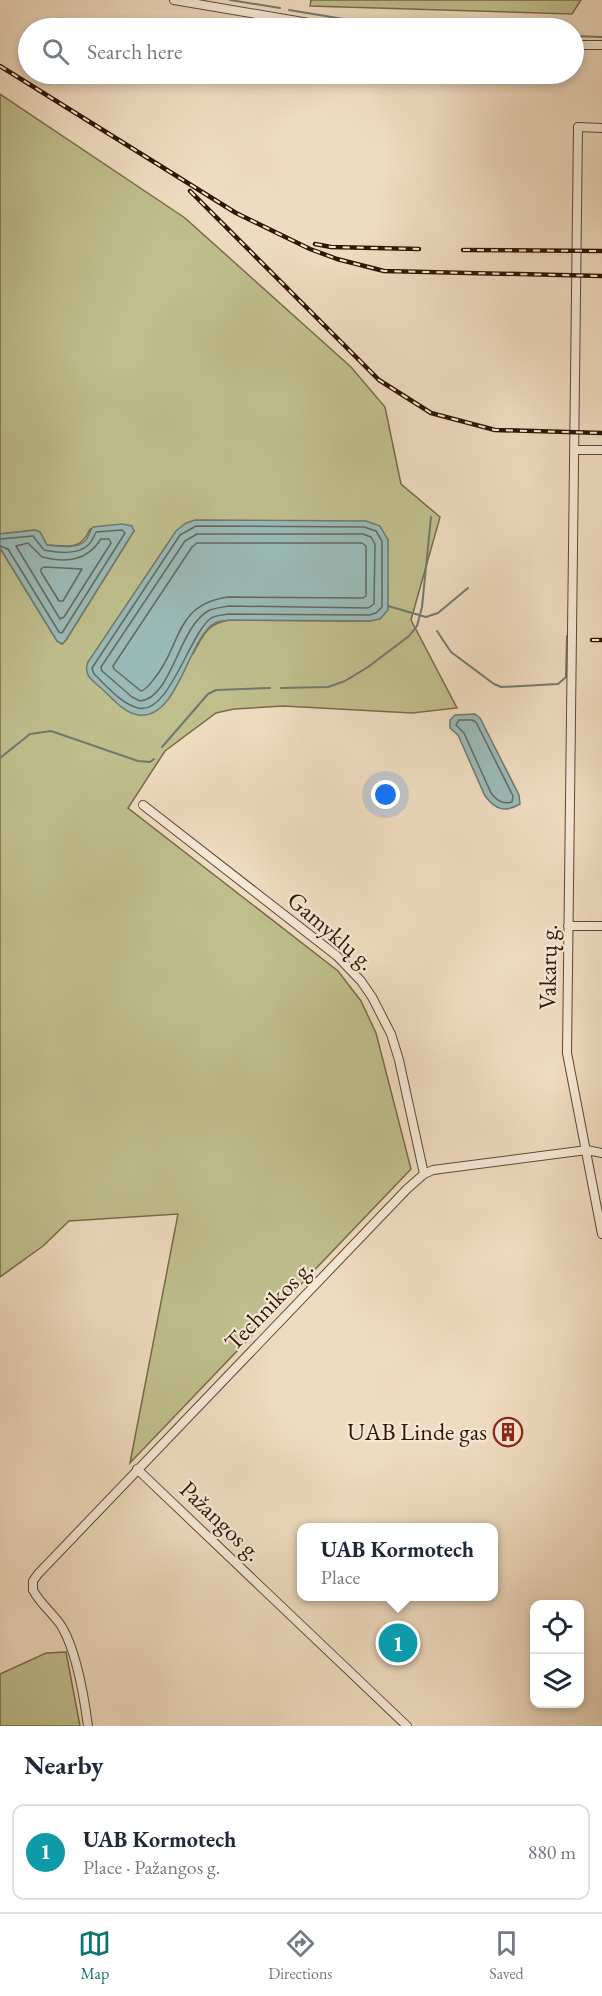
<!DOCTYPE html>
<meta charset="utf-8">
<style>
:root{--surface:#fff;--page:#f6f6f7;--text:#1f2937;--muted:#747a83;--line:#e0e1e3;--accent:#0f766e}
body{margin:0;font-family:"EB Garamond",serif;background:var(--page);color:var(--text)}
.controls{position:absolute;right:18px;bottom:18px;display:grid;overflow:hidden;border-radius:12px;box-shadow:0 3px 9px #0003}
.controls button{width:54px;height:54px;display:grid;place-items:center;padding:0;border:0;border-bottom:2px solid var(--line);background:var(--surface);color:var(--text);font:30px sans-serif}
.you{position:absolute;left:386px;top:795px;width:21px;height:21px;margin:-15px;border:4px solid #fff;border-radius:50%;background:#1a73e8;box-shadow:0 0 0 9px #1a73e833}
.badge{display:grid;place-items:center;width:39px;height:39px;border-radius:50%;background:var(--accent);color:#fff;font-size:20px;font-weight:700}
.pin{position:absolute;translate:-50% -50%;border:3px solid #fff;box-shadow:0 2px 6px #0006}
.popup{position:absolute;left:297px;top:1523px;width:201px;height:78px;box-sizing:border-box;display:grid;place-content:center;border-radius:12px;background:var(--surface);filter:drop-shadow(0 2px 4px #0005);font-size:20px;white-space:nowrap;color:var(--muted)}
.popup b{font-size:22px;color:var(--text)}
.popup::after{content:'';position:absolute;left:50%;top:100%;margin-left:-12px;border:12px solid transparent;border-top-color:var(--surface)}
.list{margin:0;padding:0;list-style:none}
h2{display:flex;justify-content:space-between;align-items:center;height:78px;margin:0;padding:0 24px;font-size:26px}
h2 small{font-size:20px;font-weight:400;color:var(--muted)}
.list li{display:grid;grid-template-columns:39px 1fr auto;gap:18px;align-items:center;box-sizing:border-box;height:96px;margin:0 12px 12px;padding:0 12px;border:2px solid var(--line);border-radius:12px}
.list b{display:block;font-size:22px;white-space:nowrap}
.list p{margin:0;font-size:20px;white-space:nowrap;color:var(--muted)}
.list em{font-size:20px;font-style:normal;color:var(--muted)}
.icon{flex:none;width:33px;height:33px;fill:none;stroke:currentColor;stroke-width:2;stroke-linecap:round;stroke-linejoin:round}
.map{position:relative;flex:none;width:602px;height:1726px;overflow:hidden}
.search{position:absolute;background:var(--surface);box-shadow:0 3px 9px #0003;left:18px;right:18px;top:18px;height:66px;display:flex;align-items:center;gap:15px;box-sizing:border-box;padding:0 21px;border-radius:33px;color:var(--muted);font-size:22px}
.sheet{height:186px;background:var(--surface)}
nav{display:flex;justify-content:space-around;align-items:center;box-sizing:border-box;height:84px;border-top:2px solid var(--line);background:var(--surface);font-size:16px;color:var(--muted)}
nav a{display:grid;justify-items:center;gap:3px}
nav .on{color:var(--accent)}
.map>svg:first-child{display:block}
.green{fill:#c0be8d;stroke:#786a48;stroke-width:1.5;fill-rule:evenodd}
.water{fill:#9abab7;stroke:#6f786f;stroke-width:1.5}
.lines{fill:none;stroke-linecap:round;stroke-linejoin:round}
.shore{stroke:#64685d;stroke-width:1.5}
.stream{stroke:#6f786f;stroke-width:2}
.minor-casing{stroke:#5f4732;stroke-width:10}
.minor{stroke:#f5e8d6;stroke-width:8}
.rail-casing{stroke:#2f1603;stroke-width:4.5}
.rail{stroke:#f5e8d6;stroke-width:2;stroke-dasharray:7;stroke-linecap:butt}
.labels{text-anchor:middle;stroke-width:4.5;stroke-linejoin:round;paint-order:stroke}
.street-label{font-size:24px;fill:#2f1603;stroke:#f5e8d6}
.poi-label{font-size:24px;fill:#2f1603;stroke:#f5e8d6;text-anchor:end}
</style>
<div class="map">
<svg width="602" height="1726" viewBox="0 0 602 1726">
<rect width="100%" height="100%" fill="#efdbc0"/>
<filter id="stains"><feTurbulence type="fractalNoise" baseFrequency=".00333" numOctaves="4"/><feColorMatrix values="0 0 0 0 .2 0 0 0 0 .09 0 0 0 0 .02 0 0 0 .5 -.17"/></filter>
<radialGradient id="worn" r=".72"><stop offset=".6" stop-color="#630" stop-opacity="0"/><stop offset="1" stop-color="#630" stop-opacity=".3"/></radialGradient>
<path class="green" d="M311,0H581L572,14L310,6Z
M0,94L185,218L351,367L385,407L401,484L440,517L411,620L457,708L412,713L283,706L234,709L216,713L165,751L128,808L338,971L361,1001L376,1033L411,1169L130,1463L178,1214L69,1221L43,1246L0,1277V548L57,641L62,644L66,640L134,531L90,529C81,551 68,546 47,545L40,532L35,530L0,534ZM388,540L370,621L229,620C206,624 203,636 193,654L88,662L97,650Z
M66,1652L80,1726H0V1674L46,1653Z"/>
<path class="water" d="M195,520L366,521L380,526L388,540V610L380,619L370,621L229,620C225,621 219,621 215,623C188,638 178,721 138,715C124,713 111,697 101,688C92,680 83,675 88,662L176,531L186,523Z
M122,524L132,526L134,531L66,640L62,644L57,641L0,548V534L35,530L40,532L47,545C58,546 77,550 86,540C89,536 90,530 93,527Z
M475,714L480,718L519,795L520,804C505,813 496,810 485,796L458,735L450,728V720L455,715Z"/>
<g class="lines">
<path class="shore" d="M196,526L364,527L376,531L382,541V607L376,613L369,615L229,614C223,615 216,615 211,618C189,634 169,716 138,708C121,704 106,685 94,674L92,668L180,535Z
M197,534H363L371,537L375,544L374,604L368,608L229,606C223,607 216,608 210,610C179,624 172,699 140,701L132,697L102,671L101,667L185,541Z
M0,539L33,536L44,550C57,553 78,555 88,545C92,542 94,536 96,532L122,530L125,533L62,633L59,632L8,549L0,546
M101,539H109L111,543L64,617L60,619L16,546L28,543L42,557C67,563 87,561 101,539Z
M197,543H362L366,546V596L363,598L228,597C173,605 182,646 154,679C150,684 147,689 141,691L114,669L113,666L192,547Z
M44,567L82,569L63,601H59L41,572V569Z
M459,720H472L476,722L513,796L512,802C502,805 496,800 491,793L464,733L456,725Z"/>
<path class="stream" d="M230,0L280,8
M289,10L398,28
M574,36L602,37
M388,606L426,617L438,613L468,588
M437,631L451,652L494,684L501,687L558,684L566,677L567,636
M281,688L328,687L345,681L368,667L409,636L417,626L422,607L431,517
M162,747L208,694L216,690L270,688
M0,758L30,734L51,731L138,761L150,762L154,759"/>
<g class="minor-casing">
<path id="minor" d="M174,0L338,28
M574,45H602
M602,128L578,127L567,1053L602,1234
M575,450H602
M143,805L337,956L361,981L372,997L391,1034L399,1060L424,1174
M568,926H602
M137,1469L407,1726
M88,1726C84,1696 77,1653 62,1627C54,1614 40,1604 33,1590V1581L38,1574L407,1189L424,1174L433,1170L587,1150L602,1153"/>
</g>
<use href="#minor" class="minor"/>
<g class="rail-casing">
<path id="rail" d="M0,66L236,213L310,249L337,259L384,271L602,276
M190,191L379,380L431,413L495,430L602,433
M315,244L331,247L419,249
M463,250L602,251
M592,640H602"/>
</g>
<use href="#rail" class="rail"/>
</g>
<defs>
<g id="building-ring" transform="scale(1.5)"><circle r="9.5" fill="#f5e8d6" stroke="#8f2418" stroke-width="1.5"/><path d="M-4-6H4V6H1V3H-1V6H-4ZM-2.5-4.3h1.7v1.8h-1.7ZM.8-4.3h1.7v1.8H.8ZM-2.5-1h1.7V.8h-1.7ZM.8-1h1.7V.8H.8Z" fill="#8f2418"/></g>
</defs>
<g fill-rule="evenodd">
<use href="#building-ring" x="508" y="1432"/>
</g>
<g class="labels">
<g class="street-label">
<text transform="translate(331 931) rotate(41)" y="8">Gamyklų g.</text>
<text transform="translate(548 967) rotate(-89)" y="8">Vakarų g.</text>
<text transform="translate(269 1305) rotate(-46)" y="8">Technikos g.</text>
<text transform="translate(221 1521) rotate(44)" y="8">Pažangos g.</text>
</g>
<g class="poi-label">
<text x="487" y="1440">UAB Linde gas</text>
</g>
</g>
<rect width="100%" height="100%" filter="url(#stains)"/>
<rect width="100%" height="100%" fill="url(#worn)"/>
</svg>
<div class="controls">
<button><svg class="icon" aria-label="locate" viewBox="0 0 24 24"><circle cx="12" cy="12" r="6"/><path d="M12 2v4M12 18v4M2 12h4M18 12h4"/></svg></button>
<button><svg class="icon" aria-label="layers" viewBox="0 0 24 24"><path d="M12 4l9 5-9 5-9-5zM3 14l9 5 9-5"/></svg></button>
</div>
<div class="you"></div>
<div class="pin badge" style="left:398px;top:1643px;background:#0f9aa8">1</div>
<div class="popup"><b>UAB Kormotech</b>Place</div>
<div class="search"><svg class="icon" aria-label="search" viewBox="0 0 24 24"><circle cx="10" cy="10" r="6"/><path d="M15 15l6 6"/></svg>Search here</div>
</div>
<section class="sheet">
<h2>Nearby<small></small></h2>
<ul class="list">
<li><span class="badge" style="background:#0f9aa8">1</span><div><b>UAB Kormotech</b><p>Place · Pažangos g.</p></div><em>880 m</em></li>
</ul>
</section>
<nav>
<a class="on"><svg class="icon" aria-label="map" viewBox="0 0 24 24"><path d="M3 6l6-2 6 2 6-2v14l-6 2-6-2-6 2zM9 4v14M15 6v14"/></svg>Map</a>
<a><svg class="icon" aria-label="directions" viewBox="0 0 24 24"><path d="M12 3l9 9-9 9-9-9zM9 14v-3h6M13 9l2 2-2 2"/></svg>Directions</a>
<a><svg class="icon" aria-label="saved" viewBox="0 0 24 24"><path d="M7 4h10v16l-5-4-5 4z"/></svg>Saved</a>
</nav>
